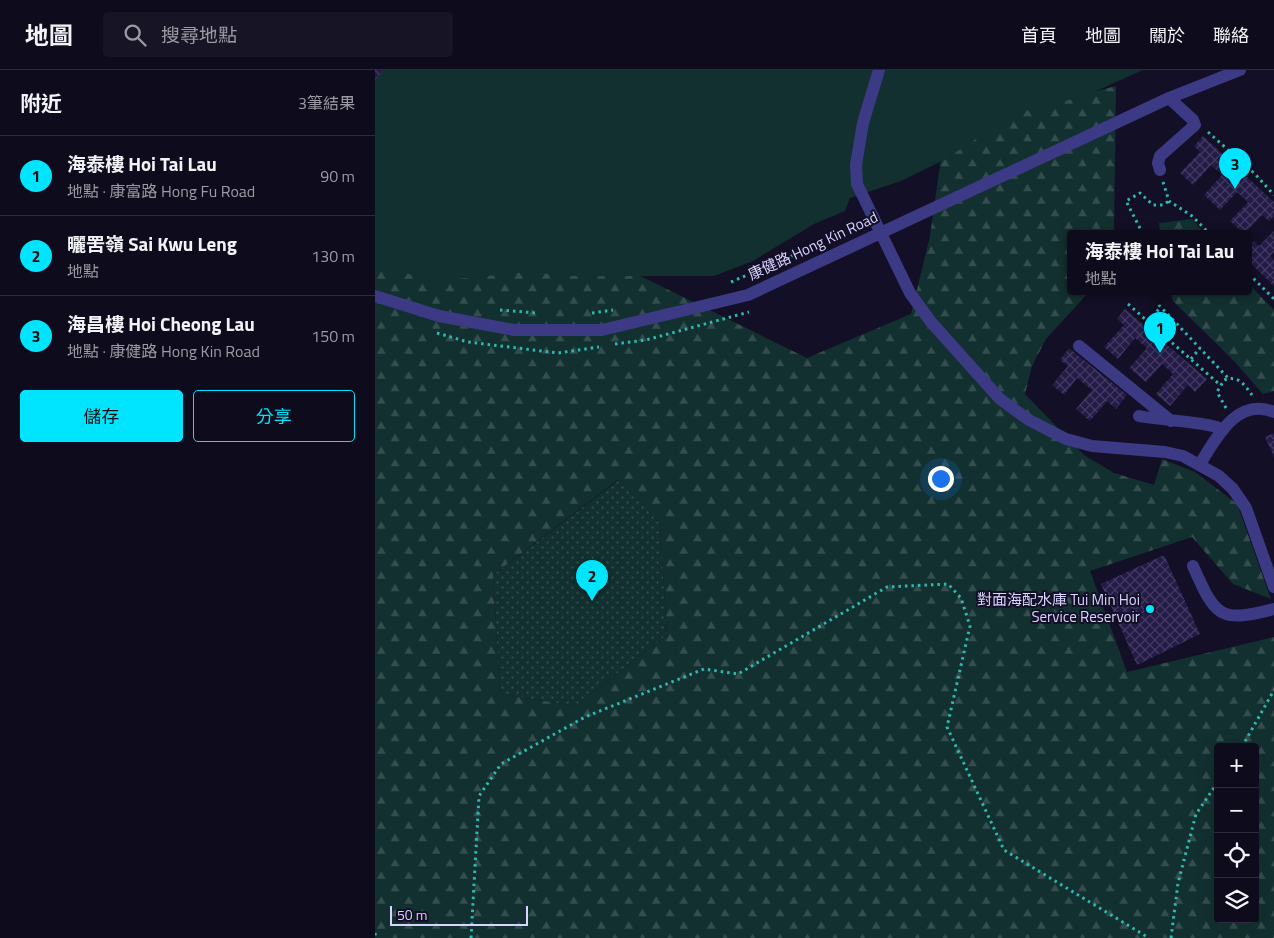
<!DOCTYPE html>
<html lang="zh-TW">
<meta charset="utf-8">
<style>
:root{--surface:#0e0b1c;--page:#171425;--text:#f1f3f6;--muted:#9b9ba3;--line:#2e2b3b;--accent:#00e5ff}
body{margin:0;font-family:"Titillium Web","Noto Sans TC",sans-serif;background:var(--page);color:var(--text)}
.controls{position:absolute;right:15px;bottom:15px;display:grid;overflow:hidden;border-radius:5px;box-shadow:0 5px 20px #0002}
.controls button{width:45px;height:45px;display:grid;place-items:center;padding:0;border:0;border-bottom:1px solid var(--line);background:var(--surface);color:var(--text);font:25px sans-serif}
.scale{position:absolute;left:15px;bottom:12px;width:138px;box-sizing:border-box;padding-left:5px;border:2px solid #d9d4ff;border-top:0;font-size:14px;line-height:18px;white-space:nowrap;color:#d9d4ff;-webkit-text-stroke:4px #130f26;paint-order:stroke}
.you{position:absolute;left:565px;top:408px;width:18px;height:18px;margin:-12px;border:4px solid #fff;border-radius:50%;background:#1a73e8;box-shadow:0 0 0 8px #1a73e833}
.badge{display:grid;place-items:center;width:32px;height:32px;border-radius:50%;background:var(--accent);color:#111;font-size:16px;font-weight:700}
.pin{position:absolute;translate:-50% -41px;filter:drop-shadow(0 1px 2px #0008)}
.pin::after{content:'';position:absolute;top:26px;width:18px;height:15px;background:inherit;clip-path:polygon(0 0,100% 0,50% 100%)}
.popup{position:absolute;left:692px;top:160px;width:185px;height:65px;box-sizing:border-box;display:grid;place-content:center;border-radius:5px;background:var(--surface);filter:drop-shadow(0 1px 4px #0005);font-size:16px;white-space:nowrap;color:var(--muted)}
.popup b{font-size:19px;color:var(--text)}
.popup::after{content:'';position:absolute;left:50%;top:100%;margin-left:-10px;border:10px solid transparent;border-top-color:var(--surface)}
.list{margin:0;padding:0;list-style:none}
h2{display:flex;justify-content:space-between;align-items:center;height:65px;margin:0;padding:0 20px;font-size:21px}
h2 small{font-size:16px;font-weight:400;color:var(--muted)}
.list li{display:grid;grid-template-columns:32px 1fr auto;gap:15px;align-items:center;box-sizing:border-box;height:80px;padding:0 20px;border-top:1px solid var(--line)}
.list b{display:block;font-size:19px;white-space:nowrap}
.list p{margin:0;font-size:16px;white-space:nowrap;color:var(--muted)}
.list em{font-size:16px;font-style:normal;color:var(--muted)}
.actions{display:flex;gap:10px;padding:15px 20px}
.actions a{flex:1;padding:11px 0;border:1px solid var(--accent);border-radius:5px;text-align:center;font-size:18px;color:var(--accent)}
.actions .main{background:var(--accent);color:#111}
.icon{flex:none;width:28px;height:28px;fill:none;stroke:currentColor;stroke-width:2;stroke-linecap:round;stroke-linejoin:round}
.map{position:relative;flex:none;width:899px;height:868px;overflow:hidden}
header{display:flex;align-items:center;gap:30px;box-sizing:border-box;height:70px;padding:0 25px;background:var(--surface);border-bottom:1px solid var(--line)}
header strong{font-size:24px}
nav{display:flex;gap:28px;margin-inline-start:auto;font-size:18px}
.search{width:350px;height:45px;background:var(--page);display:flex;align-items:center;gap:12px;box-sizing:border-box;padding:0 18px;border-radius:5px;color:var(--muted);font-size:19px}
main{display:flex}
aside{flex:1;background:var(--surface)}
.map>svg:first-child{display:block}
.grass{fill:url(#grass-dots)}
.forest{fill:url(#forest-firs);fill-rule:evenodd}
.pitch{fill:#12302f}
.building{fill:url(#building-cross-hatch)}
.lines{fill:none;stroke-linecap:round;stroke-linejoin:round}
.path{stroke:#2fb8b0;stroke-width:3;stroke-dasharray:2.5 4;stroke-linecap:butt}
.minor{stroke:#3d3a85;stroke-width:12}
.poi-dot{fill:#00e5ff;stroke:#130f26;stroke-width:2}
.labels{text-anchor:middle;stroke-width:4;stroke-linejoin:round;paint-order:stroke}
.street-label{font-size:15px;fill:#d9d4ff;stroke:#130f26}
.poi-label{font-size:15px;fill:#d9d4ff;stroke:#130f26;text-anchor:end}
</style>
<header>
<strong>地圖</strong>
<div class="search"><svg class="icon" aria-label="search" viewBox="0 0 24 24"><circle cx="10" cy="10" r="6"/><path d="M15 15l6 6"/></svg>搜尋地點</div>
<nav><a>首頁</a><a>地圖</a><a>關於</a><a>聯絡</a></nav>
</header>
<main>
<aside>
<h2>附近<small>3筆結果</small></h2>
<ul class="list">
<li><span class="badge">1</span><div><b>海泰樓 Hoi Tai Lau</b><p>地點 · 康富路 Hong Fu Road</p></div><em>90 m</em></li>
<li><span class="badge">2</span><div><b>曬罟嶺 Sai Kwu Leng</b><p>地點</p></div><em>130 m</em></li>
<li><span class="badge">3</span><div><b>海昌樓 Hoi Cheong Lau</b><p>地點 · 康健路 Hong Kin Road</p></div><em>150 m</em></li>
</ul>
<div class="actions"><a class="main">儲存</a><a>分享</a></div>
</aside>
<div class="map">
<svg width="899" height="868" viewBox="0 0 899 868">
<defs>
<pattern id="grass-dots" width="8" height="8" patternUnits="userSpaceOnUse" patternTransform="scale(1.25)"><rect width="8" height="8" fill="#12302f"/><path d="M2 2h.1M6 6h.1" fill="none" stroke="#344d4e" stroke-width="1.8" stroke-linecap="round"/></pattern>
<pattern id="forest-firs" width="22" height="20" patternUnits="userSpaceOnUse" patternTransform="scale(1.25)"><rect width="22" height="20" fill="#12302f"/><path d="M5 1l3.5 6h-7zM16 11l3.5 6h-7z" fill="#344d4e"/></pattern>
<pattern id="building-cross-hatch" width="8" height="8" patternUnits="userSpaceOnUse" patternTransform="scale(1.25)"><rect width="8" height="8" fill="#241b47"/><path d="M0 0l8 8M0 8l8-8" fill="none" stroke="#433b63"/></pattern>
</defs>
<rect width="100%" height="100%" fill="#130f26"/>
<path class="grass" d="M245,409L285,454L292,565L200,636L125,624L118,505Z"/>
<path class="forest" d="M741,16L739,164H696V222H714L671,269L657,296L650,324L709,385L739,403L779,415L787,389L820,402L862,434L896,529L858,514L817,467L715,501L752,602L899,567V868H0V48L253,200L432,288L536,244L555,166L570,60ZM244,409L285,454L292,565L200,636L125,624L118,505ZM843,677H880V849H843Z
M817,149L830,164H785L784,153Z
M874,214L899,240V321L888,324L859,291L798,231L795,222H874Z"/>
<path class="pitch" d="M0,0H768L710,26L639,44L569,90L526,111L475,128L470,141L439,154L378,191L339,206H198L152,202L60,211L0,195Z"/>
<path class="building" d="M0,0H9L0,10Z
M828,66L899,132V146L894,151L887,145L869,164L855,151L873,132L862,122L845,140L829,125L847,105L836,95L818,115L805,103L825,82L819,76Z
M899,161V182L895,186L899,190V216L874,192V177L879,171L884,176Z
M750,239L832,309L820,322L813,315L795,336L781,324L798,304L787,294L771,312L754,298L772,278L760,268L743,289L729,277L749,255L742,249Z
M694,278L752,325L741,339L732,331L715,351L701,339L717,320L702,308L689,325L677,315L693,296L685,290Z
M899,363V387L890,367Z
M789,485L825,564L762,595L726,514Z"/>
<g class="lines">
<path class="path" d="M833,62L880,104L899,125
M788,112L794,131L817,146L835,164
M768,164L751,131L765,123L778,135H788L794,131
M874,204L899,229
M356,212L421,184
M784,222L783,234L854,309
M753,234L844,314
M125,240L161,243
M217,243L238,240
M773,251L786,237
M62,263L93,272L183,283L224,277
M240,274L271,270L374,242
M816,289L825,278
M851,338L842,322L849,310C863,305 869,314 877,325
M867,677L899,620
M0,863L1,868
M96,868L104,726L126,694L210,647L329,599L363,604L512,517L573,514L586,528L595,556L572,657L629,780L774,868
M796,868L803,813L821,744L843,712"/>
<path class="minor" d="M504,0L488,53L481,95L482,114L535,223L556,252L625,329L654,350L691,369L717,376L790,382L808,386L844,406L858,419L871,438L899,517
M785,100L783,93L785,86L820,55L818,50L794,28
M0,226L64,246L139,260H227L373,225L794,28L865,0
M704,276L796,351
M764,346C782,350 838,352 848,360
M825,394C842,367 862,327 899,342
M818,496C840,545 843,554 899,539"/>
</g>
<circle class="poi-dot" cx="775" cy="539" r="5"/>
<g class="labels">
<g class="street-label">
<text transform="translate(438 176) rotate(-25)" y="5">康健路 Hong Kin Road</text>
</g>
<g class="poi-label">
<text x="765" y="535">對面海配水庫 Tui Min Hoi<tspan x="765" dy="17">Service Reservoir</tspan></text>
</g>
</g>
</svg>
<div class="controls">
<button>+</button>
<button>−</button>
<button><svg class="icon" aria-label="locate" viewBox="0 0 24 24"><circle cx="12" cy="12" r="6"/><path d="M12 2v4M12 18v4M2 12h4M18 12h4"/></svg></button>
<button><svg class="icon" aria-label="layers" viewBox="0 0 24 24"><path d="M12 4l9 5-9 5-9-5zM3 14l9 5 9-5"/></svg></button>
</div>
<div class="scale">50 m</div>
<div class="you"></div>
<div class="pin badge" style="left:785px;top:283px">1</div>
<div class="popup"><b>海泰樓 Hoi Tai Lau</b>地點</div>
<div class="pin badge" style="left:217px;top:531px">2</div>
<div class="pin badge" style="left:860px;top:119px">3</div>
</div>
</main>
